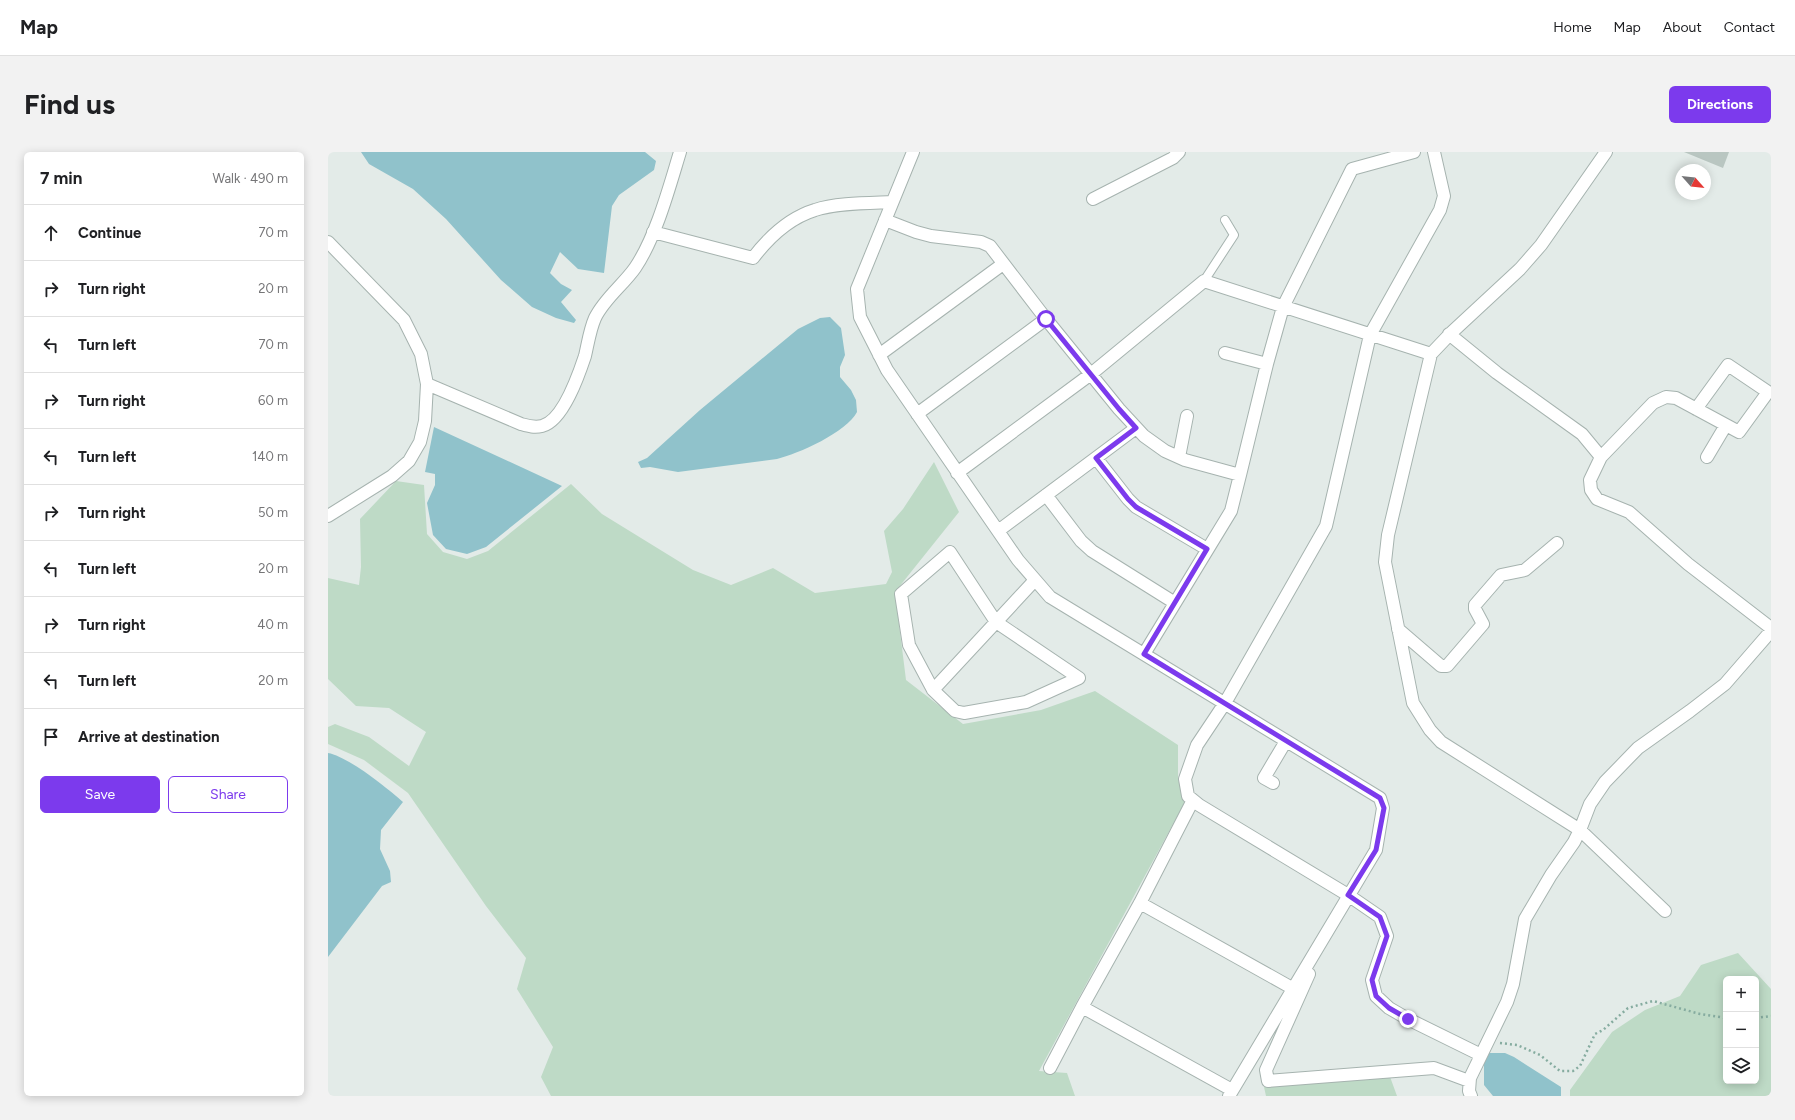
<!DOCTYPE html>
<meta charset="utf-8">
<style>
:root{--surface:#fff;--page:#f2f2f2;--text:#202124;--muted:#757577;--line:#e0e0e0;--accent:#7c3aed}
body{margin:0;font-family:Figtree,sans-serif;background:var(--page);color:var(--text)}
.controls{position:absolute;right:12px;bottom:12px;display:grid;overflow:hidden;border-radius:6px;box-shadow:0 2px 10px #0003}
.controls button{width:36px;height:36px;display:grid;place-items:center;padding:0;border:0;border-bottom:1px solid var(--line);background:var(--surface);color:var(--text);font:20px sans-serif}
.compass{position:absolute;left:1347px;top:12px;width:36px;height:36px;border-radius:50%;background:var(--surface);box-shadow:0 2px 10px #0003;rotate:117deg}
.stop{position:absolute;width:12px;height:12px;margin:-9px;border:3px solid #7c3aed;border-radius:50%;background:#fff}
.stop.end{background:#7c3aed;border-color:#fff;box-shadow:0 1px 4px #0008}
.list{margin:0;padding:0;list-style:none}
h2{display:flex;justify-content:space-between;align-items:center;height:52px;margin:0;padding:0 16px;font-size:17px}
h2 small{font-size:13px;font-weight:400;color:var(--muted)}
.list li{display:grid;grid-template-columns:26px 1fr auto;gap:12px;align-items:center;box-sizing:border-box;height:56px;padding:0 16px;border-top:1px solid var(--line)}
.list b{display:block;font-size:15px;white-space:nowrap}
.list em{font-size:13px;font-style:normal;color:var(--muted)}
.actions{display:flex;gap:8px;padding:12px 16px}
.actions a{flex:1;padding:9px 0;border:1px solid var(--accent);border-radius:6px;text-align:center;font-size:14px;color:var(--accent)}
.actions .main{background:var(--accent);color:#fff}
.icon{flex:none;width:22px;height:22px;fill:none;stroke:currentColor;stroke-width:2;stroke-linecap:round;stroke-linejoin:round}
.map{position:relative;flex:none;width:1443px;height:944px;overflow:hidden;border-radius:6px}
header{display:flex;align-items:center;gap:24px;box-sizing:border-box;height:56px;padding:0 20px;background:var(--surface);border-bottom:1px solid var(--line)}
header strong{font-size:19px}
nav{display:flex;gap:22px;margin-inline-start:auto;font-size:14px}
.intro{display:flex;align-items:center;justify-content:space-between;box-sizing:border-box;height:96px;padding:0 24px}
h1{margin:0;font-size:28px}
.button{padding:10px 18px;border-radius:6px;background:var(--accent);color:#fff;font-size:14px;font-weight:700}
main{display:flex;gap:24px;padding:0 24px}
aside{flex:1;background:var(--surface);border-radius:6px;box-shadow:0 2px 10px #0003}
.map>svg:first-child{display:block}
.green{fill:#bedac6;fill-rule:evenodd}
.water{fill:#90c2cb}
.building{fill:#b9c6c1}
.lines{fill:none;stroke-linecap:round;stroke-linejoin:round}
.service-casing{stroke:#a6b3af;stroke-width:10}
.minor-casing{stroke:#a6b3af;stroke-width:14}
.path{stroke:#86aca0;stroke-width:2.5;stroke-dasharray:2 3;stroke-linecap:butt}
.service{stroke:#fff;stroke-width:8}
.minor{stroke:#fff;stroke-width:12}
.route{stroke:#7c3aed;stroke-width:5}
</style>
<header>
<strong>Map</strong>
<nav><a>Home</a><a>Map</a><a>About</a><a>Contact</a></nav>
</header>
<div class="intro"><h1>Find us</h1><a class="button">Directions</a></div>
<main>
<aside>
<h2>7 min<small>Walk · 490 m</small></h2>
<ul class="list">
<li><svg class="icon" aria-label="ahead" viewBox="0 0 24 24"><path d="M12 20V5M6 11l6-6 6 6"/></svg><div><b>Continue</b></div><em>70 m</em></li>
<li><svg class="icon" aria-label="right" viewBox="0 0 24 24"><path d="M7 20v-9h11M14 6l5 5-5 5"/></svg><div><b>Turn right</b></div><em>20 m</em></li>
<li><svg class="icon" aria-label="left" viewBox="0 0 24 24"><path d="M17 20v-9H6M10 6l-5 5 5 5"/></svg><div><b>Turn left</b></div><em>70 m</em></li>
<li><svg class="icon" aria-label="right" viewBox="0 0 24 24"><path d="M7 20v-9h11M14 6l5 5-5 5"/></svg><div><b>Turn right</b></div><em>60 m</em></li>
<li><svg class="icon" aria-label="left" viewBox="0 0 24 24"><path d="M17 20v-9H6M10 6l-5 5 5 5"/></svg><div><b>Turn left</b></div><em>140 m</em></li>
<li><svg class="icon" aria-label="right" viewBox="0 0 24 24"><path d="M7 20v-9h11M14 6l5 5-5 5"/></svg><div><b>Turn right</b></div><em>50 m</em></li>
<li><svg class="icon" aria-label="left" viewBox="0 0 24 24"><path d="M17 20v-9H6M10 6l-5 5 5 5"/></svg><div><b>Turn left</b></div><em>20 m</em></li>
<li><svg class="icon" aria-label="right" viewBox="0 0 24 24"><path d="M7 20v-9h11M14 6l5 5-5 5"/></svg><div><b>Turn right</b></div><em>40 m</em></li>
<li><svg class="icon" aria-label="left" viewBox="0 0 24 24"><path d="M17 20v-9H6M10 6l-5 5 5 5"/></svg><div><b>Turn left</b></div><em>20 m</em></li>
<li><svg class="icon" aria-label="arrive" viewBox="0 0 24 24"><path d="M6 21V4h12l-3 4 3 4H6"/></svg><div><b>Arrive at destination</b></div></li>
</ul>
<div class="actions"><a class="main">Save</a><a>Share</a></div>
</aside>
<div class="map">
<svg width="1443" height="944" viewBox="0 0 1443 944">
<rect width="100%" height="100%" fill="#e3ebe8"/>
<path class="green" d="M606,310L631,360L567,440L578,528L635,572L713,558L767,539L850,593V627L857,650L711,919L739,921L747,944H223L213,925L225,895L189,837L198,806L158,754L80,641L36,608L0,592V575L7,572L41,585L81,614L98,580L61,556L28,554L0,527V426L31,433L33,415L32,367L68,329L96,333L99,382L115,400L139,407L160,399L243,332L274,362L365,418L403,433L445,416L487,441L558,432L564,420L556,379L575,357Z
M1410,801L1443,837V944H1242V938L1284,880L1317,858L1352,844L1373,813ZM1398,827H1428V929H1398Z
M1061,922L1069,944H938L936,935Z"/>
<path class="water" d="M33,0H317L328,9L326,18L291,43L284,54L276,121L250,117L232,100L222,121L233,132L244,138L233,150L248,168L246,171L228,166L204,155L173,128L118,67L85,37L41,12Z
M502,165L513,176L517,203L512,215V225L523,238L528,248L529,260C519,280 470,302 449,307L350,320L322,315L313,316L310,310L319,306L372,258L470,177L492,166Z
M106,275L234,334L158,395L139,402L118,397L105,383L99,351L107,333V322L97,320Z
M0,601C21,605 59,636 75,650L53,678L52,697L62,719L63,730L54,734L0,805Z
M1160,901H1177L1186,905L1233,935V944H1165L1156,933V910Z"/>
<path class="building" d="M1356,0H1401L1395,16Z"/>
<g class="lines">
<g class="service-casing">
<path id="service" d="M876,129L906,83L897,68"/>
</g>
<g class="minor-casing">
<path id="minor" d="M585,0L529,137L532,165L559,218L690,408L722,445L1052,646L1055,656L1048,698L901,944
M1106,0L1116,44L1112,58L1042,183L998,374L897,551L869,593L857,627L860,644L871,653L1020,743L1052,765L1059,784L1044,828L1048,844L1061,856L1080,867L1153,903
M765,47L845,6L851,0
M557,68L588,80L603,84L653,90L662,94L718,167
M325,80L425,106C441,85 461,66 487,58C507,51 542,51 564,50
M0,90L76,168L93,202L99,232L97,269L92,290L81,309L64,324L0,364
M1121,182L1169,221L1254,282L1273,305L1325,251L1338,245L1348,246L1411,280L1440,240L1400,213L1368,257
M897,201L939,212
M1103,202L1060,383L1057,410L1085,551L1102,578L1113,590L1252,678L1337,759
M551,203L675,112
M99,232L193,272C200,274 206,276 214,274C235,269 251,222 257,204C260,191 262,177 267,166C276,147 295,133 307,116C328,85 341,36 352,0
M589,262L718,167L791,257L816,284L837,299L857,308L912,323L939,212L955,155L1024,17L1086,0
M851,305L859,264
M1273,305L1262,328L1263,338L1269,347L1301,360L1360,412L1443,476
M1379,305L1398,273
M768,306L800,347L808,355L879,397
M629,321L763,222L876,129L1103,202L1123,181L1192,117L1213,93L1278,0
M718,343L753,389L764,399L847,451
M670,379L808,276
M1070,477L1113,514H1119L1155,472L1147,457V453L1173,423L1197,418L1229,391
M816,502L903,359L912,323
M605,538L627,559L636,561L698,550L751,526L668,470L622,400L573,442L581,493L605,538L707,428
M945,631L936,626L958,589
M865,648L812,751L754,855L904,938
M812,751L964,836
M981,822L938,918L940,929L1106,916L1141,929
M722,916L754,855
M1143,944L1141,939L1142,926L1179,850L1185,832L1197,767L1223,723L1246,690L1252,678L1262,652L1277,630L1310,596L1362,559L1397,532L1443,479"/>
</g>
<path class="path" d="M1428,866L1443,864
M1172,891L1189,893L1212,903L1232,919H1245L1252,914L1267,882L1275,878L1300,856L1325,849L1372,862L1398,866"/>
<use href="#service" class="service"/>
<use href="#minor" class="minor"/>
</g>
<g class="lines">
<path class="route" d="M718,167L791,257L808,276L768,306L800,347L808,355L879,397L816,502L1052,646L1056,656L1048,698L1020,743L1052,765L1059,784L1044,828L1048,844L1061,856L1080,867"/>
</g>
</svg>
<div class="controls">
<button>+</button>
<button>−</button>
<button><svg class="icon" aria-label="layers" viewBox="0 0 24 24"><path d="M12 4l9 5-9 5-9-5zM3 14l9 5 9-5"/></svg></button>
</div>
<svg class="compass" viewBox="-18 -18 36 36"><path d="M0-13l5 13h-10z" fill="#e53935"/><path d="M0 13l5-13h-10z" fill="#757577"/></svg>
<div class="stop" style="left:718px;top:167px"></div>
<div class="stop end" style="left:1080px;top:867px"></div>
</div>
</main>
